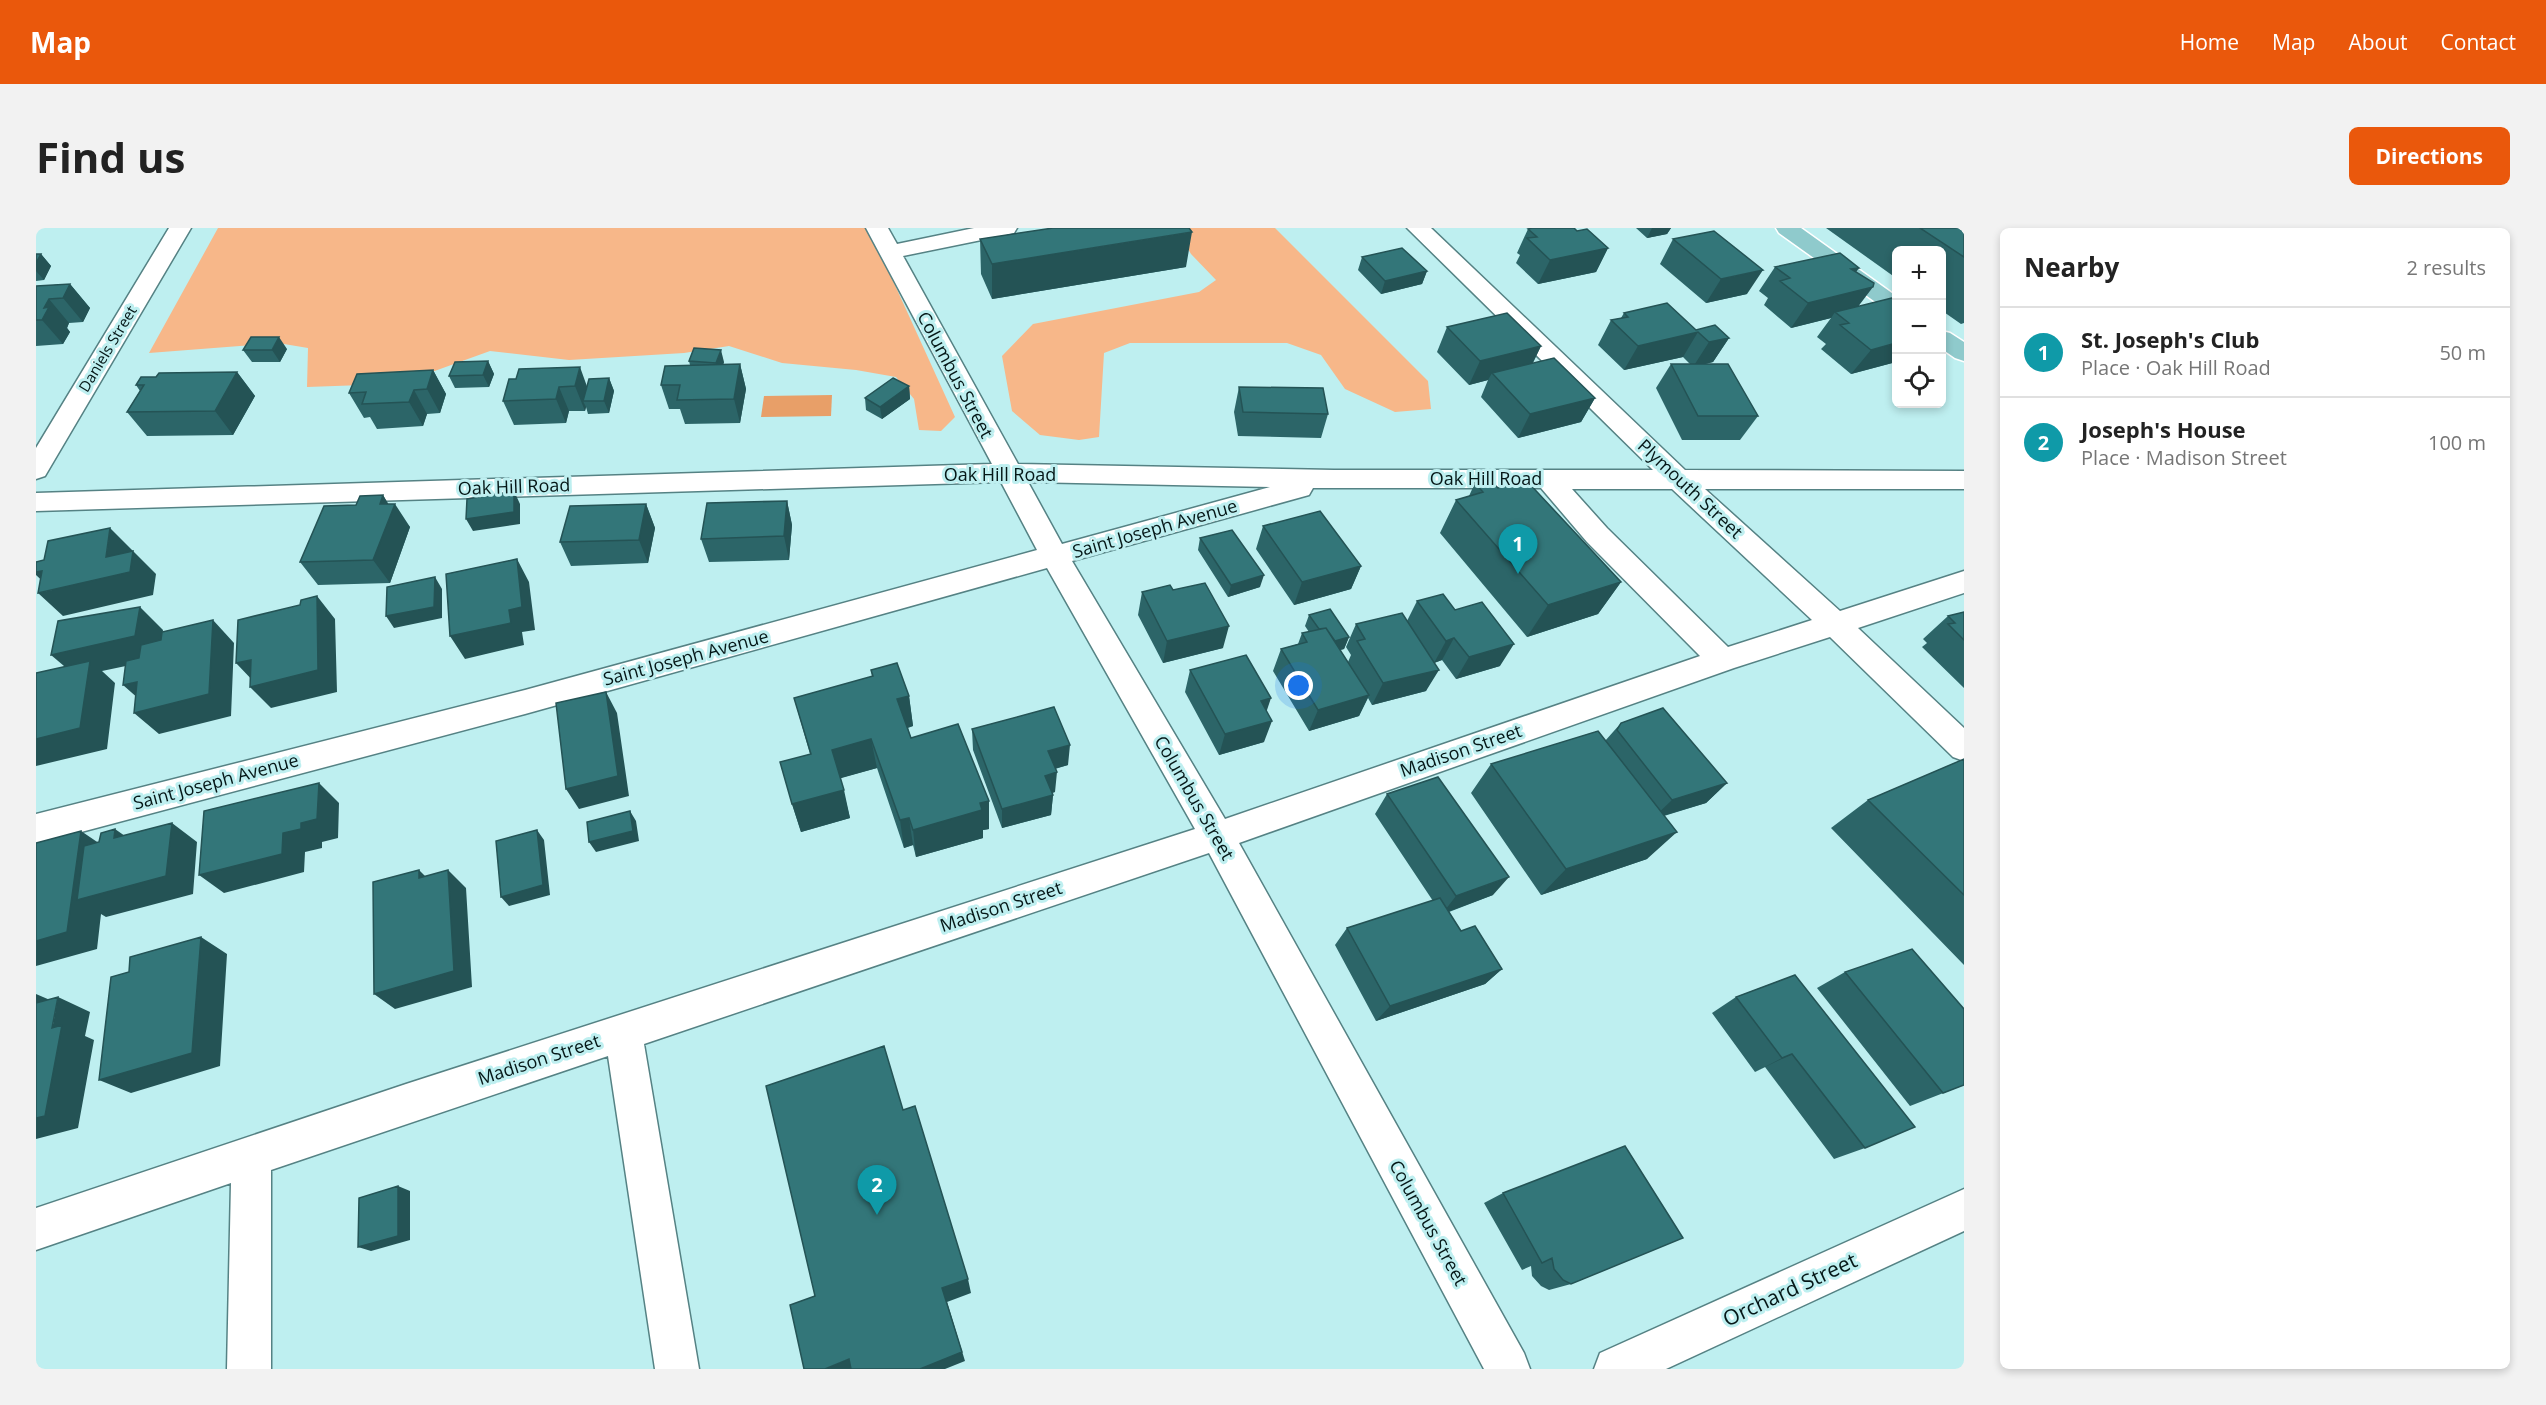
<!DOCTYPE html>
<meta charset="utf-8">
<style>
:root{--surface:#fff;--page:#f2f2f2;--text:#222;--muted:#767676;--line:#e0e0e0;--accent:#ea580c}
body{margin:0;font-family:"Open Sans",sans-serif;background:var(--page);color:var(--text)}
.controls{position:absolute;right:18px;top:18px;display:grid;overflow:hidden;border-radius:9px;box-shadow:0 3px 9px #0003}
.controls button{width:54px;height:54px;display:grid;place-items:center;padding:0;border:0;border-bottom:2px solid var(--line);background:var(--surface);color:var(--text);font:30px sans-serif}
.you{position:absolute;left:1263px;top:458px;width:21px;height:21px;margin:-15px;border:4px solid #fff;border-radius:50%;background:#1a73e8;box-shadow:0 0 0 9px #1a73e833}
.badge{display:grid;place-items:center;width:39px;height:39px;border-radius:50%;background:var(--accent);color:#fff;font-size:20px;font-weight:700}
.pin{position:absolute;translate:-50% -50px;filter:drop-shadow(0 2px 3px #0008)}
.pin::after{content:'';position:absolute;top:32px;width:21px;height:18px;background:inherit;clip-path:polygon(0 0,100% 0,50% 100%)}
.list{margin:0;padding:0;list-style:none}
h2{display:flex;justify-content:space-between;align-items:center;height:78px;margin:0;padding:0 24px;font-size:26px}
h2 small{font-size:20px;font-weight:400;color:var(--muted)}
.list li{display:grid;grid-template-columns:39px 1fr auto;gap:18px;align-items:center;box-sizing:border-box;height:90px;padding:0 24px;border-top:2px solid var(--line)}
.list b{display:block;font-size:22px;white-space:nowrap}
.list p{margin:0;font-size:20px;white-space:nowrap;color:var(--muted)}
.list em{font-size:20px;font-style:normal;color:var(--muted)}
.icon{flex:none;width:33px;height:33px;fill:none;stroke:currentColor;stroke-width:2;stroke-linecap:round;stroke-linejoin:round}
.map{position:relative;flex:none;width:1928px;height:1141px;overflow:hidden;border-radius:9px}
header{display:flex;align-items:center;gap:36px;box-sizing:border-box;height:84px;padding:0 30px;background:var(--accent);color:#fff}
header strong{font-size:28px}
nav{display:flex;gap:33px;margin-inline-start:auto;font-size:21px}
.intro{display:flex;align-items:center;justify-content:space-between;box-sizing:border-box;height:144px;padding:0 36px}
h1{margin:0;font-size:42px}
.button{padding:15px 27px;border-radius:9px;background:var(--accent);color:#fff;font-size:21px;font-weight:700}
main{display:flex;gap:36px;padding:0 36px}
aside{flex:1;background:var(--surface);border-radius:9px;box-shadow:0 3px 9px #0003}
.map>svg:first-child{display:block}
.green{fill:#f7b789}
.water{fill:#e89f68}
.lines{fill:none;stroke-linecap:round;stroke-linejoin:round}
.minor-casing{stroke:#558284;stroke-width:3}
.major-casing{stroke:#fff;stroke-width:3}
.minor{fill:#fff;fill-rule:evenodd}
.major{fill:#8fcacc;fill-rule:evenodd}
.wall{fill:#2c6568}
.shaded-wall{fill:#245355}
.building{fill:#337679;stroke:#245355;stroke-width:1.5}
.labels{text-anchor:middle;stroke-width:6;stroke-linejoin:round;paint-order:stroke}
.far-street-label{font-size:15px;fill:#051717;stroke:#beeff0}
.street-label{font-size:18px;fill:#051717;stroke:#beeff0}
.near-street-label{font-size:21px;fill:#051717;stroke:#beeff0}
</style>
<header>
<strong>Map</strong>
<nav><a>Home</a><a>Map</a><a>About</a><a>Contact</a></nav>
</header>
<div class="intro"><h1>Find us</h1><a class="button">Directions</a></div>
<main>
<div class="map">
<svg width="1928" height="1141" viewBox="0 0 1928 1141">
<rect width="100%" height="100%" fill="#beeff0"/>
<path class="green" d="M182,0H833L919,189L905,203L883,202L878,171L860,149L820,142L746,135L693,118L648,125L533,132L454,123L382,149L327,157L271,159L272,120L242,115L113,125Z
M1140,0H1239L1392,153L1395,181L1359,184L1309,161L1285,127L1251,115H1094L1068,125L1063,209L1043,212L1004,207L976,183L966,128L997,96L1163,64L1180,52L1155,26Z"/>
<path class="water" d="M796,167L795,188L725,189L728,168Z"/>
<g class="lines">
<g class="minor-casing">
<path id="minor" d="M133,0H155L9,248L0,251V220Z
M830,0H852L861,16L938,0H981L978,5L970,7L867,28L982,236L1298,242H1617L1371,0H1395L1649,242L1928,243V261H1669L1804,383L1928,343V365L1822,400L1928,500V533L1917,529L1794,409L1698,440L1203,615L1488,1125L1494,1141H1448L1173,625L608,816L663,1141H619L572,828L235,942V1141H191L195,955L0,1022V980L370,856L1159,601L1011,340L489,486L0,616V586L489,462L1001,322L965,254L0,283V265L956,236ZM992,254L1234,259L1026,316ZM1277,260H1505L1551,314L1664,428L1189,591L1036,333L1273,267ZM1536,261H1636L1776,392L1692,419L1571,300Z
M1928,961V1003L1630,1141H1558L1564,1125Z"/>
</g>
<g class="major-casing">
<path id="major" d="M1740,0H1765L1860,68V85L1852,83L1743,5Z
M1906,103L1914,105L1928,114V133L1919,130L1906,121Z"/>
</g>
<use href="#minor" class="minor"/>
<use href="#major" class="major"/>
</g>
<path class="wall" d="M1600,0H1635L1631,6L1611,10Z
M1790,0H1928V95L1925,96L1905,82V22H1860V50Z
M1492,1L1541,3L1572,20L1560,44L1502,56L1480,35L1484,27L1481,25Z
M944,11L1150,39L956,71L945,46Z
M1637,11L1711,66L1670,75L1624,36Z
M0,26H5L15,38L8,52L0,53Z
M1326,29L1391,43L1386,56L1345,66L1322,42Z
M1739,39L1820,45L1823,78L1860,134L1815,146L1785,121L1790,116L1781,109L1795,90L1755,100L1728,77L1732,70L1723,63Z
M34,56L54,80L47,94L33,95L31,100L34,104L27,116L0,118V58Z
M1588,85L1693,110L1677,134L1669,136L1722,188L1704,212H1646L1620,160L1635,136H1654L1647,129L1588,142L1562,117L1575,92L1585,90Z
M1411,99L1505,118L1497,135L1559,170L1545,194L1482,210L1445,169L1452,152L1433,157L1401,124Z
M251,121L244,134H216L207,122Z
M452,133L458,146L453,159L419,160L413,148Z
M653,133L688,134L687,137L704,136L710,161L704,195L649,196L644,181H633L625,157L654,137Z
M397,142L410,166L404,185L391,186L387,198L341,201L334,189L328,190L313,165Z
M201,144L219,168L197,207L111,208L91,184L104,163L100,157L120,149Z
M573,150L578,163L573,185L552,186L550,179L549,183H533L530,195L478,197L467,173L473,151L551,158Z
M873,158L874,171L846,191L830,182L829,170Z
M1203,159L1292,186L1285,210L1202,208L1198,184Z
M1439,255L1462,260L1585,354L1562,386L1491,409L1404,305L1420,272L1433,268Z
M347,267L352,276L374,299L354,355L282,357L264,334L320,277Z
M751,273L756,297L753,332L673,334L665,311Z
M610,276L619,300L612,335L535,338L524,314Z
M1227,298L1325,338L1315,361L1258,377L1220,321Z
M1164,310L1224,359L1192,369L1162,322Z
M1137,362L1187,420L1127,435L1102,387L1106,364Z
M1381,373L1419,382L1464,438L1420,451L1406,432L1398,435L1390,463L1336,477L1332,470L1323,488L1273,503L1237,443L1245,421L1262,416L1266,405L1273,404L1269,398L1273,387L1313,409L1308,421L1304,422L1312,434L1315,427L1310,419L1320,396L1371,393Z
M1928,384V460L1886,419L1891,415L1887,411L1912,388Z
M835,442L873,468L877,498L872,500L875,510L953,573V601L947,602V610L880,629L877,617L868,620L841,540L804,550L814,590L765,604L756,576L774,526L758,470L836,449Z
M1154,442L1230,483L1228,514L1183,527L1149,464Z
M1585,495L1691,555L1670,575L1628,588L1611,631L1505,667L1435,565L1455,536L1569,513Z
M936,501L1032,537L1019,541V564L1016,565L1017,567L1015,587L966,600L937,522Z
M1928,531V737L1795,600L1832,572Z
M1351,566L1457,667L1413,684L1425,703L1466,741L1449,756L1340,793L1299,717L1311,700L1397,673L1339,586Z
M1809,744L1928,857L1874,878L1781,760Z
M1759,747L1829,920L1798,931L1729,839L1719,844L1676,785L1700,769Z
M1467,965L1535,1056L1513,1062L1505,1058L1496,1048L1495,1038L1486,1042L1448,975Z"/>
<path class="shaded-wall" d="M1616,0H1635L1631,6L1611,10Z
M1156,4L1150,39L956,71V36Z
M1572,20L1560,44L1502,56L1514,32Z
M5,26L15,38L8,52L0,43V35Z
M1823,40L1806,64L1815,41Z
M1727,42L1711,66L1670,75L1685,51Z
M1391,43L1386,56L1345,66L1349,53Z
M34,56L54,80L47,94L27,70Z
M1837,59L1818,84H1799L1795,90L1755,100L1772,75Z
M13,71L33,95L31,100L34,104L27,116L6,92L8,80Z
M1662,104L1647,129L1588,142L1602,118Z
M243,109L251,121L244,134L236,122Z
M1693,110L1677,134L1657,139L1673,114Z
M1860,115V134L1815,146L1835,122Z
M1505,118L1493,142L1456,145L1452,152L1433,157L1444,133Z
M685,122L688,134L683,147L680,135Z
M452,133L458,146L453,159L447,147Z
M704,136L710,161L704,195L698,171Z
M544,139L553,164L547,173L550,179L549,183L539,158Z
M397,142L410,166L404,185L391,161Z
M201,144L219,168L197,207L179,183Z
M573,150L578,163L573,185L568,173Z
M873,158L874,171L846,191L844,179Z
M523,159L533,183L530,195L520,171Z
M378,162L391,186L387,198L373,174Z
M1559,170L1545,194L1482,210L1494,186Z
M478,263L484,276V296L437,303L430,291Z
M347,267L356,282L359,276L374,299L354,355L337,332L344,276Z
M751,273L756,297L753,332L748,308Z
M610,276L619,300L612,335L603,312Z
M74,300L120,346L117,367L27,388L2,365L16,362L0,347V344L70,329Z
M481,331L493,354L499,402L486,404L488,417L429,431L414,408L473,382Z
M1325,338L1315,361L1258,377L1266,354Z
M1228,347L1224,359L1192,369L1195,357Z
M399,349L406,361V390L358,400L350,388Z
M1585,354L1562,386L1491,409L1512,377Z
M281,368L299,391L301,464L235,480L214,459Z
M104,379L127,402L123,431L66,443L79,455L71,521L0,538V511L41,449L15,427Z
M177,392L198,415L195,488L123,506L98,485Z
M1193,398L1187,420L1127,435L1131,413Z
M1313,409L1308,421L1287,426L1292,415Z
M1418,410L1406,432L1398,435L1410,413Z
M1478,416L1464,438L1420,451L1433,429Z
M215,432L221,457L200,435Z
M1403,442L1390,463L1336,477L1347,455Z
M101,454L112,479L87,457Z
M570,464L581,485L593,568L543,581L530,561Z
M1333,467L1323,488L1273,503L1282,482Z
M873,468L877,498L865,501L861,471Z
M1235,470L1228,491L1225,473Z
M1236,493L1228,514L1183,527L1189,506Z
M835,511L841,540L802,551L796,522Z
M1034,517L1032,537L1010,543L1012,523Z
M1021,544L1019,564L1007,567L1009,548Z
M283,555L303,575L302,610L286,614V620L269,624L268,644L188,665L163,647L265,595Z
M1691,555L1670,575L1616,591L1636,572Z
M808,562L814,590L765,604L756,576Z
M1017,567L1015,587L966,600V581Z
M953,573V601L947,602V610L880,629L877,602L944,575Z
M594,583L600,593L603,613L560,624L553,614Z
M873,590L877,617L868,620L864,592Z
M136,595L161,614L157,666L70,689L65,686L61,721L0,738V713L45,603L73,622Z
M79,601L106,620L78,610Z
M501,602L508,612L514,667L473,678L465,669Z
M1641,604L1611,631L1505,667L1530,641Z
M383,642L401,660L383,650Z
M412,642L430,660L436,759L359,781L338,766Z
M1473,649L1457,667L1406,686L1420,668Z
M165,709L191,726L184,838L95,865L63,852Z
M1466,741L1449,756L1340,793L1354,778Z
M0,766L14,772L0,791Z
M22,769L54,784L49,808L58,812L42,900L0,911V890Z
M1756,826L1729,839L1719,844L1746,830Z
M362,958L374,963V1012L335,1023L322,1019Z
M932,1051L935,1065L911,1074L929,1133L909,1141H884L906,1060Z
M813,1131L822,1141H789Z"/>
<path class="building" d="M1017,0H1153L1156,4L956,36L944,11Z
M1496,0H1538L1541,3L1551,1L1572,20L1514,32L1491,10L1501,9L1492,1Z
M1884,0H1928V29Z
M1678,3L1727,42L1685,51L1637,11Z
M1366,20L1391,43L1349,53L1326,29Z
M1804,25L1823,40L1815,41L1838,55L1837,59L1772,75L1744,53L1754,50L1739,39Z
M0,26H5L0,35Z
M34,56L27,70L13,71L8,80L13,79L6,92H0V58Z
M1860,69V115L1835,122L1804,97L1813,95L1799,84Z
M1631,75L1660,102L1679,97L1693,110L1673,114L1662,104L1602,118L1575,92L1592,89L1588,85Z
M1471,85L1505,118L1444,133L1411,99Z
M215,109H243L236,122H207Z
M658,120L685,122L680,135L653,133Z
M1518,130L1559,170L1494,186L1456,145Z
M452,133L447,147L413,148L419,134Z
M704,136L698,171L641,172L644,157H625L629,138Z
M1635,136H1692L1722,188H1662Z
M544,139L539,158L523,159L520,171L467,173L473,151H480L483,141Z
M397,142L391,161L378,162L373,174L326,176L330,164L313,165L321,146Z
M201,144L179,183L91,184L108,157H100L105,149H120L123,145Z
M573,150L568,173H547L553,151Z
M857,150L873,158L844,179L829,170Z
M1203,159L1287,160L1292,186L1207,184Z
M1453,251L1462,260L1490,252L1585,354L1512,377L1420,272L1447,264L1439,255Z
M478,263V284L430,291L431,271Z
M347,267L344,276H359L337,332L264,334L288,278L320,277L324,268Z
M751,273L748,308L665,311L671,275Z
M610,276L603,312L524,314L534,278Z
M1284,283L1325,338L1266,354L1227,298Z
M74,300L70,329L97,323L94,344L2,365L6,343L0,344V334L8,332L12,313Z
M1196,302L1228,347L1195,357L1164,310Z
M481,331L486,379L473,382L475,395L414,408L410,346Z
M399,349L398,379L350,388L351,359Z
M1169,355L1193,398L1131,413L1106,364L1134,357L1137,362Z
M1407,366L1419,382L1446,374L1478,416L1433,429L1418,410L1410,413L1381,373Z
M281,368L282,442L214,459L215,432L200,435L202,392L264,377L265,372Z
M104,379L99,408L15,427L22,393Z
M1294,381L1313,409L1299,413L1290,400L1283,401L1273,387Z
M1928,384V412L1912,396L1919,395L1912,388Z
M1366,385L1403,442L1347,455L1321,413L1329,411L1320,396Z
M177,392L173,466L98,485L101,454L87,457L90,433L103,430L105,417L125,412L126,404Z
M1290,400L1333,467L1282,482L1245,421L1271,414L1266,405Z
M1210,427L1235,470L1225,473L1236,493L1189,506L1154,442Z
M54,433L44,500L0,511V445Z
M861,435L873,468L861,471L875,510L922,496L953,573L944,575L946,582L877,602L873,590L864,592L835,511L796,522L808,562L756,576L744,534L775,526L758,470L837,448L835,442Z
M570,464L582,548L530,561L520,475Z
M1018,479L1034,517L1012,523L1021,544L1009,548L1017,567L966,581L936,501Z
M1627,480L1691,555L1636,572L1581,502L1585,495Z
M1562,503L1641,604L1530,641L1455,536Z
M1928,531V667L1832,572Z
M1402,549L1473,649L1420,668L1351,566Z
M283,555L281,591L265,595V601L247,605L246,626L163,647L168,583Z
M594,583L597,603L553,614L551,594Z
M136,595L130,648L41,672L48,618L63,614L65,605L79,601L78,610Z
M501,602L507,657L465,669L460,613Z
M45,603L31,704L0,713V615Z
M383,642V650L412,642L418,743L338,766L337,654Z
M1404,670L1425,703L1439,698L1466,741L1354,778L1311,700Z
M165,709L156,825L63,852L75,749L93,744L94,729Z
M1876,721L1928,781V857L1907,865L1809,744Z
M1759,747L1879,899L1829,920L1756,826L1746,830L1700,769Z
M22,769L16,800L26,797L9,888L0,890V775Z
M848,818L867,882L879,878L932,1051L906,1060L926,1124L884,1141H815L813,1131L789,1141H768L754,1077L779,1068L730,858Z
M1589,918L1647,1010L1535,1056L1527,1052L1518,1041L1516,1030L1506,1035L1467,965Z
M362,958V1008L322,1019L323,970Z"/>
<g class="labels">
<g class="far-street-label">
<text transform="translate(72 121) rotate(-59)" y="5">Daniels Street</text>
</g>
<g class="street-label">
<text transform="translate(919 147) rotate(62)" y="6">Columbus Street</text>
<text x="964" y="253">Oak Hill Road</text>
<text x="1450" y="257">Oak Hill Road</text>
<text transform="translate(478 259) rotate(-2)" y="6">Oak Hill Road</text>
<text transform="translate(1654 261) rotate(43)" y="6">Plymouth Street</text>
<text transform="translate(1119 301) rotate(-16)" y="6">Saint Joseph Avenue</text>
<text transform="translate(650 430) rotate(-15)" y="6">Saint Joseph Avenue</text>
<text transform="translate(1425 523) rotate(-19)" y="6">Madison Street</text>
<text transform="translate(180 554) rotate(-15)" y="6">Saint Joseph Avenue</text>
<text transform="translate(1158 570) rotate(60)" y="6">Columbus Street</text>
<text transform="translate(965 679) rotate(-18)" y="6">Madison Street</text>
<text transform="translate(503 832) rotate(-18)" y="6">Madison Street</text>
<text transform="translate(1392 995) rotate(61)" y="6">Columbus Street</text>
</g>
<g class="near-street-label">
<text transform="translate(1754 1062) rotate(-25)" y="7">Orchard Street</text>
</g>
</g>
</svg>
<div class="controls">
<button>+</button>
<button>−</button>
<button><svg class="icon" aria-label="locate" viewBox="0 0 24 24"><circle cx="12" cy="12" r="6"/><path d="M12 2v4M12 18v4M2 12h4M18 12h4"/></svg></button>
</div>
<div class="you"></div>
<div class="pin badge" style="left:1482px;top:346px;background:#0f9aa8">1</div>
<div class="pin badge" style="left:841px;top:987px;background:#0f9aa8">2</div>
</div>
<aside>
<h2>Nearby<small>2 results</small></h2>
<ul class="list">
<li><span class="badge" style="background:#0f9aa8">1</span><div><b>St. Joseph's Club</b><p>Place · Oak Hill Road</p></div><em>50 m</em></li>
<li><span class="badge" style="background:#0f9aa8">2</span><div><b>Joseph's House</b><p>Place · Madison Street</p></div><em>100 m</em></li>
</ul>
</aside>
</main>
